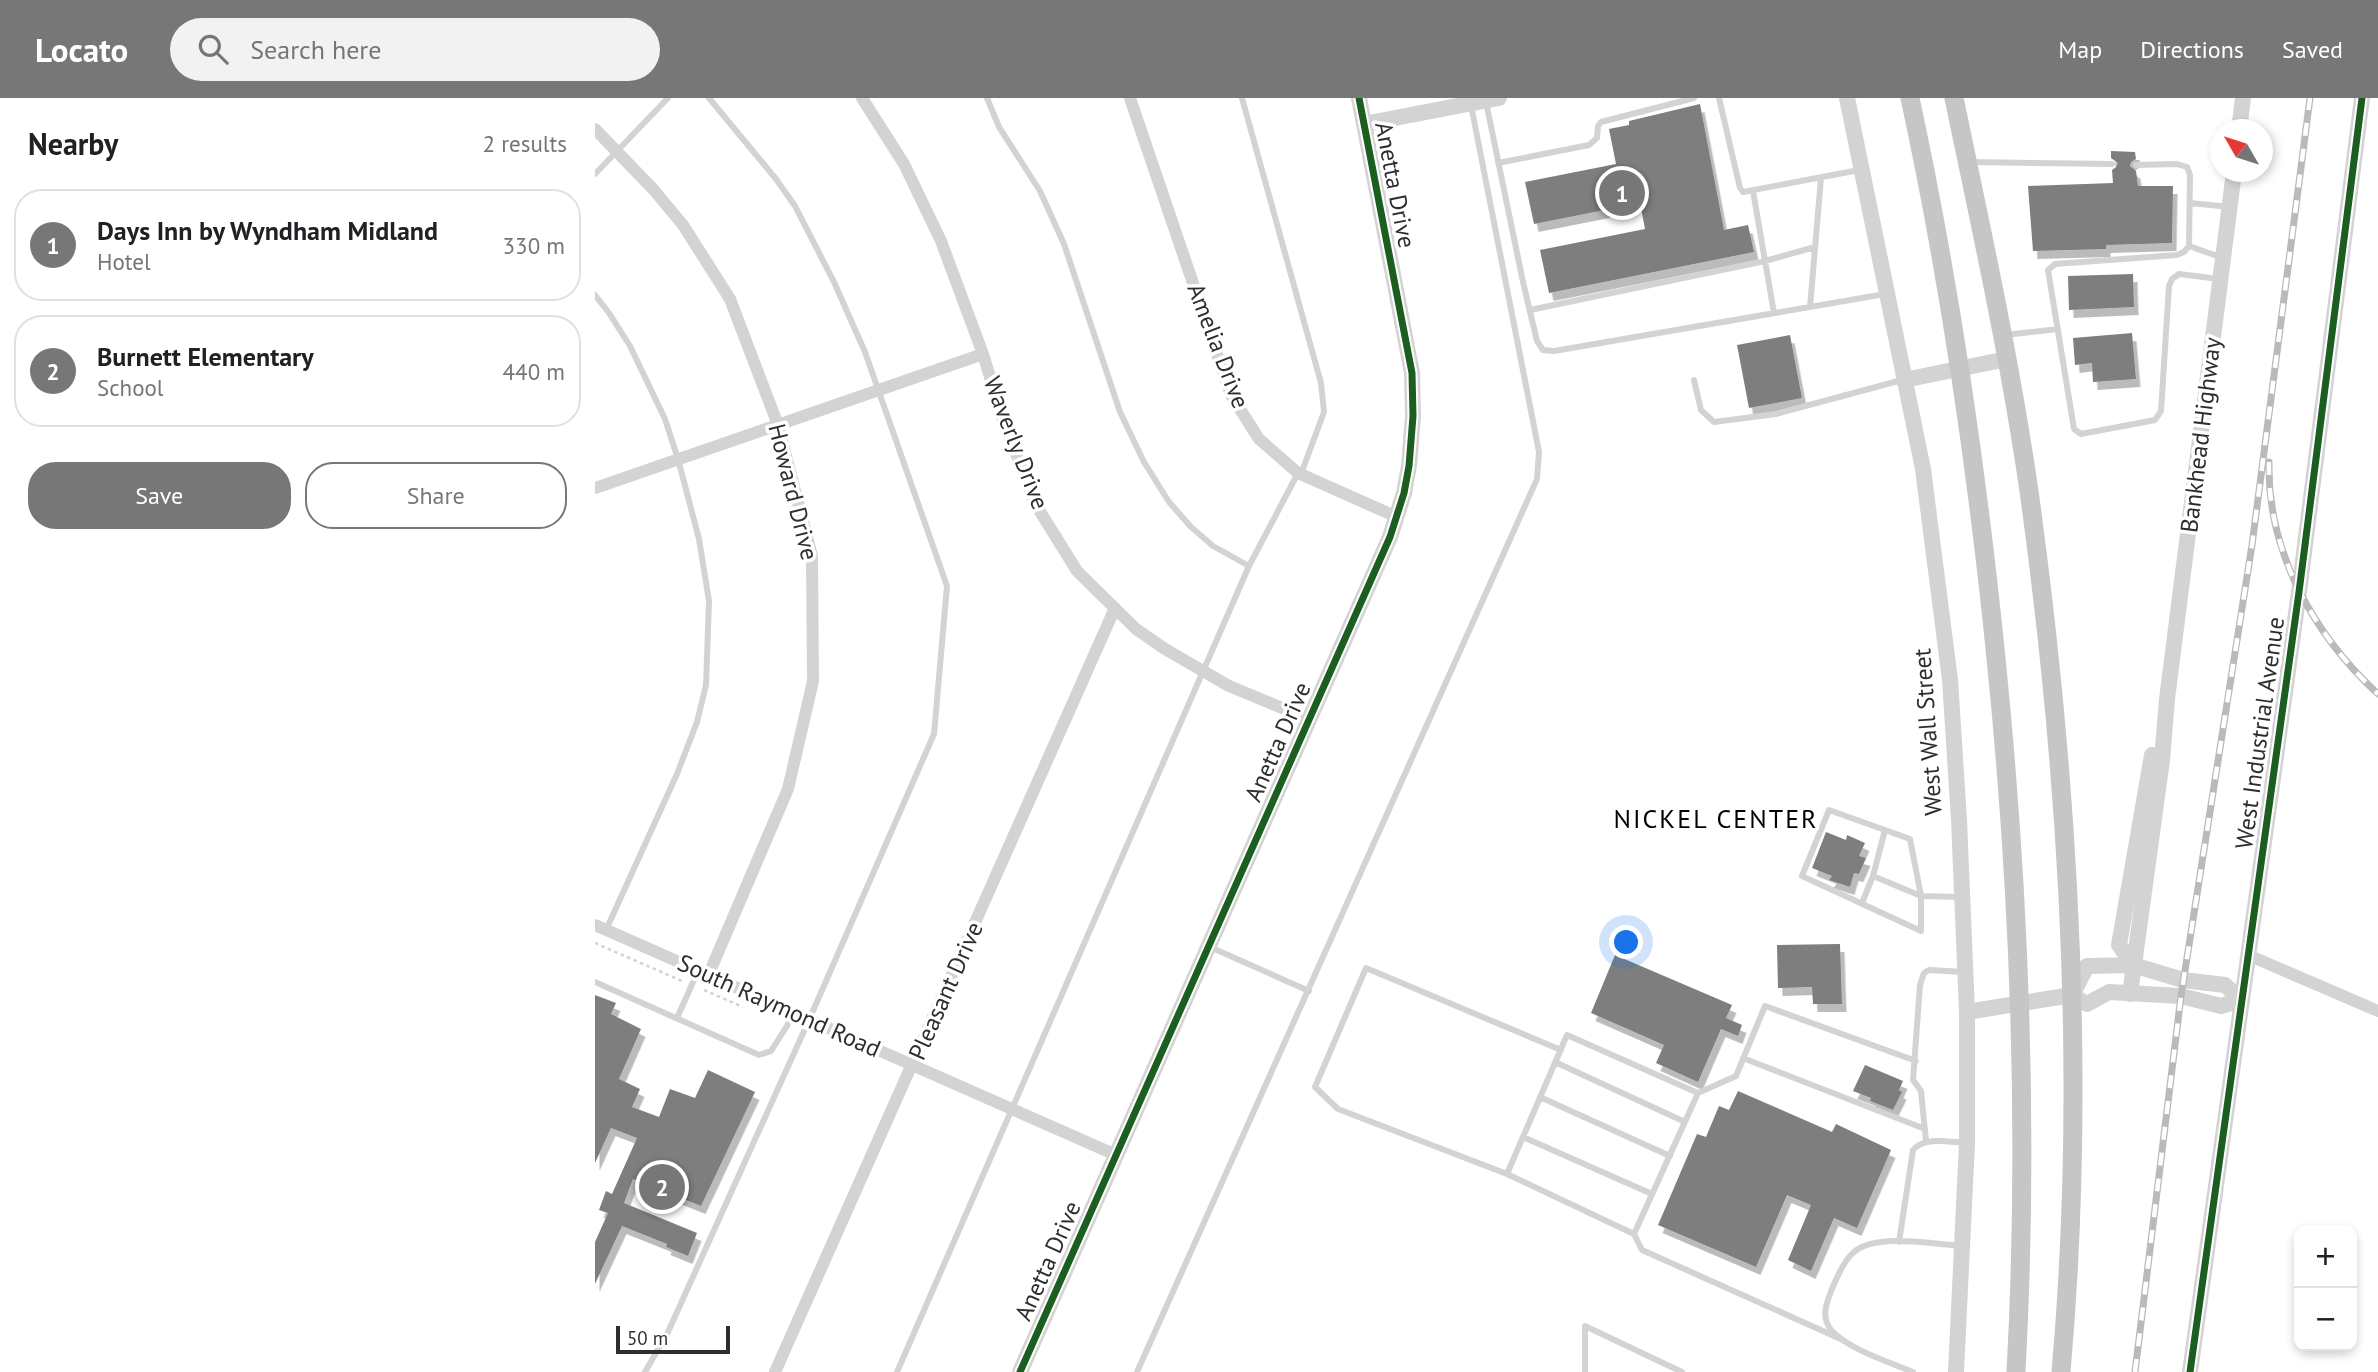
<!DOCTYPE html>
<meta charset="utf-8">
<style>
:root{--surface:#fff;--page:#f2f2f2;--text:#202124;--muted:#757577;--line:#e0e0e0;--accent:#777}
body{margin:0;font-family:"PT Sans",sans-serif;background:var(--page);color:var(--text)}
.controls{position:absolute;right:21px;bottom:21px;display:grid;overflow:hidden;border-radius:14px;box-shadow:0 4px 10px #0003}
.controls button{width:63px;height:63px;display:grid;place-items:center;padding:0;border:0;border-bottom:2px solid var(--line);background:var(--surface);color:var(--text);font:35px sans-serif}
.compass{position:absolute;left:1615px;top:21px;width:63px;height:63px;border-radius:50%;background:var(--surface);box-shadow:0 4px 10px #0003;rotate:309deg}
.scale{position:absolute;left:21px;bottom:18px;width:114px;box-sizing:border-box;padding-left:7px;border:4px solid #2e2e2e;border-top:0;font-size:19px;line-height:24px;white-space:nowrap;color:#2e2e2e;-webkit-text-stroke:5px #fff;paint-order:stroke}
.you{position:absolute;left:1032px;top:845px;width:24px;height:24px;margin:-18px;border:5px solid #fff;border-radius:50%;background:#1a73e8;box-shadow:0 0 0 10px #1a73e833}
.badge{display:grid;place-items:center;width:46px;height:46px;border-radius:50%;background:var(--accent);color:#fff;font-size:23px;font-weight:700}
.pin{position:absolute;translate:-50% -50%;border:4px solid #fff;box-shadow:0 2px 7px #0006}
.list{margin:0;padding:0;list-style:none}
h2{display:flex;justify-content:space-between;align-items:center;height:91px;margin:0;padding:0 28px;font-size:30px}
h2 small{font-size:23px;font-weight:400;color:var(--muted)}
.list li{display:grid;grid-template-columns:46px 1fr auto;gap:21px;align-items:center;box-sizing:border-box;height:112px;margin:0 14px 14px;padding:0 14px;border:2px solid var(--line);border-radius:28px}
.list b{display:block;font-size:26px;white-space:nowrap}
.list p{margin:0;font-size:23px;white-space:nowrap;color:var(--muted)}
.list em{font-size:23px;font-style:normal;color:var(--muted)}
.actions{display:flex;gap:14px;padding:21px 28px}
.actions a{flex:1;padding:16px 0;border:2px solid var(--accent);border-radius:28px;text-align:center;font-size:24px;color:var(--accent)}
.actions .main{background:var(--accent);color:#fff}
.icon{flex:none;width:38px;height:38px;fill:none;stroke:currentColor;stroke-width:2;stroke-linecap:round;stroke-linejoin:round}
.map{position:relative;flex:none;width:1783px;height:1274px;overflow:hidden}
header{display:flex;align-items:center;gap:42px;box-sizing:border-box;height:98px;padding:0 35px;background:var(--accent);color:#fff}
header strong{font-size:33px}
nav{display:flex;gap:38px;margin-inline-start:auto;font-size:24px}
.search{width:490px;height:63px;background:var(--page);display:flex;align-items:center;gap:18px;box-sizing:border-box;padding:0 24px;border-radius:38px;color:var(--muted);font-size:26px}
main{display:flex}
aside{flex:1;background:var(--surface)}
.map>svg:first-child{display:block}
.building{fill:#7e7e7e;filter:url(#shadow)}
.lines{fill:none;stroke-linecap:round;stroke-linejoin:round}
.path{stroke:#d3d3d3;stroke-width:2.5;stroke-dasharray:3.5 3.5;stroke-linecap:butt}
.service{stroke:#d3d3d3;stroke-width:6}
.minor{stroke:#d3d3d3;stroke-width:12}
.tertiary{stroke:#d3d3d3;stroke-width:16}
.primary{stroke:#c6c6c6;stroke-width:19}
.rail-casing{stroke:#bababa;stroke-width:7}
.rail{stroke:#fff;stroke-width:4.5;stroke-dasharray:13;stroke-linecap:butt}
.cycleway-casing{stroke:#fff;stroke-width:11}
.cycleway{stroke:#1b5e20;stroke-width:7}
.labels{text-anchor:middle;stroke-width:7;stroke-linejoin:round;paint-order:stroke}
.street-label{font-size:24px;fill:#2e2e2e;stroke:#fff}
.neighbourhood-label{font-size:26px;letter-spacing:2px;fill:#000;stroke:#fff}
</style>
<header>
<strong>Locato</strong>
<div class="search"><svg class="icon" aria-label="search" viewBox="0 0 24 24"><circle cx="10" cy="10" r="6"/><path d="M15 15l6 6"/></svg>Search here</div>
<nav><a>Map</a><a>Directions</a><a>Saved</a></nav>
</header>
<main>
<aside>
<h2>Nearby<small>2 results</small></h2>
<ul class="list">
<li><span class="badge">1</span><div><b>Days Inn by Wyndham Midland</b><p>Hotel</p></div><em>330 m</em></li>
<li><span class="badge">2</span><div><b>Burnett Elementary</b><p>School</p></div><em>440 m</em></li>
</ul>
<div class="actions"><a class="main">Save</a><a>Share</a></div>
</aside>
<div class="map">
<svg width="1783" height="1274" viewBox="0 0 1783 1274">
<defs>
<filter id="shadow"><feDropShadow dx="4.5" dy="8" stdDeviation="0" flood-color="#0004"/></filter>
</defs>
<rect width="100%" height="100%" fill="#fff"/>
<path class="building" d="M1105,6L1129,132L1153,127L1159,154L954,195L945,152L1050,131L1045,105L939,126L930,84L1021,66L1014,31L1034,27V23Z
M1516,53L1540,54L1541,61L1536,64L1535,68L1541,73L1543,88H1578L1577,145L1511,147V151L1438,153L1433,88L1518,85L1517,72L1521,69L1523,65L1516,60Z
M1538,176L1539,209L1474,212L1473,178Z
M1537,235L1541,281L1498,284L1497,265L1480,267L1478,240Z
M1195,237L1207,300L1154,310L1142,247Z
M1231,734L1251,742L1252,737L1270,745L1264,758L1271,760L1264,776L1259,775L1255,789L1234,782L1237,778L1217,770Z
M1245,846L1247,906H1218L1217,889L1183,890L1182,847Z
M1020,857L1137,907L1131,920L1147,927L1143,938L1126,931L1103,984L1061,965L1069,947L996,915Z
M0,897L21,905L16,916L46,931L24,981L45,991L37,1009L64,1019L75,991L100,1000L113,972L160,994L106,1108L38,1081L29,1105L102,1135L93,1158L71,1149L72,1146L27,1128L0,1186V1144L13,1115L4,1112L11,1093L17,1096L42,1040L16,1030L0,1065Z
M1270,967L1308,983L1304,992L1307,994L1298,1012L1275,1003L1276,1000L1258,993Z
M1143,993L1237,1034L1241,1026L1296,1052L1262,1130L1239,1120L1216,1173L1193,1162L1216,1107L1192,1097L1161,1169L1063,1127L1102,1036L1111,1039L1124,1008L1134,1012Z"/>
<g class="lines">
<path class="path" d="M0,845L87,883
M109,892L148,909"/>
<path class="service" d="M392,0L404,29L445,93L469,146L525,314L549,364L574,404L596,429L618,448L654,468
M647,0L726,285L729,314L706,376
M1124,0L1145,90L1148,94L1264,72
M891,4L928,184L942,243L948,252L959,253L1290,196
M1374,64L1517,66
M903,65L994,47L1002,40L1003,28L1006,24L1099,0
M1541,67L1582,66L1592,69L1595,77L1594,148L1589,154L1582,157L1460,166L1453,172L1479,331L1486,336L1560,322L1566,313L1574,188L1577,181L1584,176L1624,181
M0,76L73,0
M1158,93L1179,215
M1595,105L1635,109
M1594,148L1628,160
M0,197L14,215L35,248L70,321L83,361L104,441L114,503L111,587L102,624L82,676L11,832
M1215,209L1226,80
M935,212L1170,163L1220,149
M1410,237L1463,231
M1099,282L1106,312L1119,324L1181,316L1307,282
M1290,732L1278,778L1326,798V833L1207,778L1234,712L1315,741L1326,798L1366,799
M1267,805L1278,778
M615,849L714,893
M0,884L164,957L176,953L192,928L197,914
M82,920L103,873
M1148,960L1330,1031
M960,964L1090,1024
M1103,995L1141,978L1170,908L1321,963
M945,999L1075,1058
M928,1039L1057,1096
M1331,1043L1326,993L1318,982L1325,887L1329,875L1334,872L1369,874
M912,1076L743,1011L720,989L771,870L966,952
M1039,1136L1103,995L972,937L912,1076L1039,1136L1047,1152L1248,1242
M1304,1144L1318,1052C1329,1038 1354,1044 1371,1045
M50,1274L73,1234L214,922L339,636L352,488L270,254L239,184L200,108L181,81L114,0
M302,1274L654,468L703,375
M542,1274L942,381L944,354L876,7
M990,1274V1228L1087,1274
M1318,1274C1294,1264 1253,1251 1236,1232C1227,1220 1230,1209 1235,1196C1240,1183 1248,1163 1259,1154C1281,1135 1338,1146 1365,1148"/>
<path class="minor" d="M267,0L309,66L346,143L388,256L408,322L441,407L482,473L541,531L570,551L634,588L714,621
M535,0L636,297L664,341L703,375L802,419
M0,31L58,91L88,127L135,201L183,327L217,458L218,583L193,691L113,878
M0,390L388,256
M0,827L521,1057
M1653,857L1783,913
M180,1274L520,510"/>
<path class="tertiary" d="M1252,0L1328,371L1355,582L1364,722L1372,914V1045L1361,1274
M769,26L904,0
M1644,32L1648,0
M1309,282L1412,261
M1538,867L1524,847L1557,657
M1535,896L1567,662L1572,601L1639,74
M1372,914L1477,897L1492,906L1514,894L1586,898L1626,908L1646,902L1630,887L1588,882L1538,867L1492,868L1477,897
M425,1274L795,439L809,395L814,368L818,318L817,275L764,0
M1595,1274L1704,494L1767,0"/>
<path class="primary" d="M1315,0C1355,185 1382,372 1401,560C1425,798 1434,1035 1421,1274
M1359,0C1386,130 1415,261 1434,393C1474,683 1492,981 1466,1274"/>
<g class="rail-casing">
<path id="rail" d="M1674,364C1672,454 1719,537 1783,596
M1540,1274L1586,898L1657,447L1715,0"/>
</g>
<use href="#rail" class="rail"/>
<g class="cycleway-casing">
<path id="cycleway" d="M425,1274L795,439L809,395L814,368L818,318L817,275L764,0
M1595,1274L1704,494L1767,0"/>
</g>
<use href="#cycleway" class="cycleway"/>
</g>
<g class="labels">
<g class="street-label">
<text transform="translate(800 87) rotate(79)" y="8">Anetta Drive</text>
<text transform="translate(623 248) rotate(69)" y="8">Amelia Drive</text>
<text transform="translate(1606 337) rotate(-83)" y="8">Bankhead Highway</text>
<text transform="translate(421 345) rotate(69)" y="8">Waverly Drive</text>
<text transform="translate(198 394) rotate(76)" y="8">Howard Drive</text>
<text transform="translate(1333 634) rotate(-94)" y="8">West Wall Street</text>
<text transform="translate(1665 635) rotate(-82)" y="8">West Industrial Avenue</text>
<text transform="translate(683 644) rotate(-66)" y="8">Anetta Drive</text>
<text transform="translate(351 893) rotate(-66)" y="8">Pleasant Drive</text>
<text transform="translate(184 908) rotate(24)" y="8">South Raymond Road</text>
<text transform="translate(453 1163) rotate(-66)" y="8">Anetta Drive</text>
</g>
<g class="neighbourhood-label">
<text x="1121" y="730">NICKEL CENTER</text>
</g>
</g>
</svg>
<div class="controls">
<button>+</button>
<button>−</button>
</div>
<svg class="compass" viewBox="-18 -18 36 36"><path d="M0-13l5 13h-10z" fill="#e53935"/><path d="M0 13l5-13h-10z" fill="#757577"/></svg>
<div class="scale">50 m</div>
<div class="you"></div>
<div class="pin badge" style="left:1027px;top:95px">1</div>
<div class="pin badge" style="left:67px;top:1089px">2</div>
</div>
</main>
